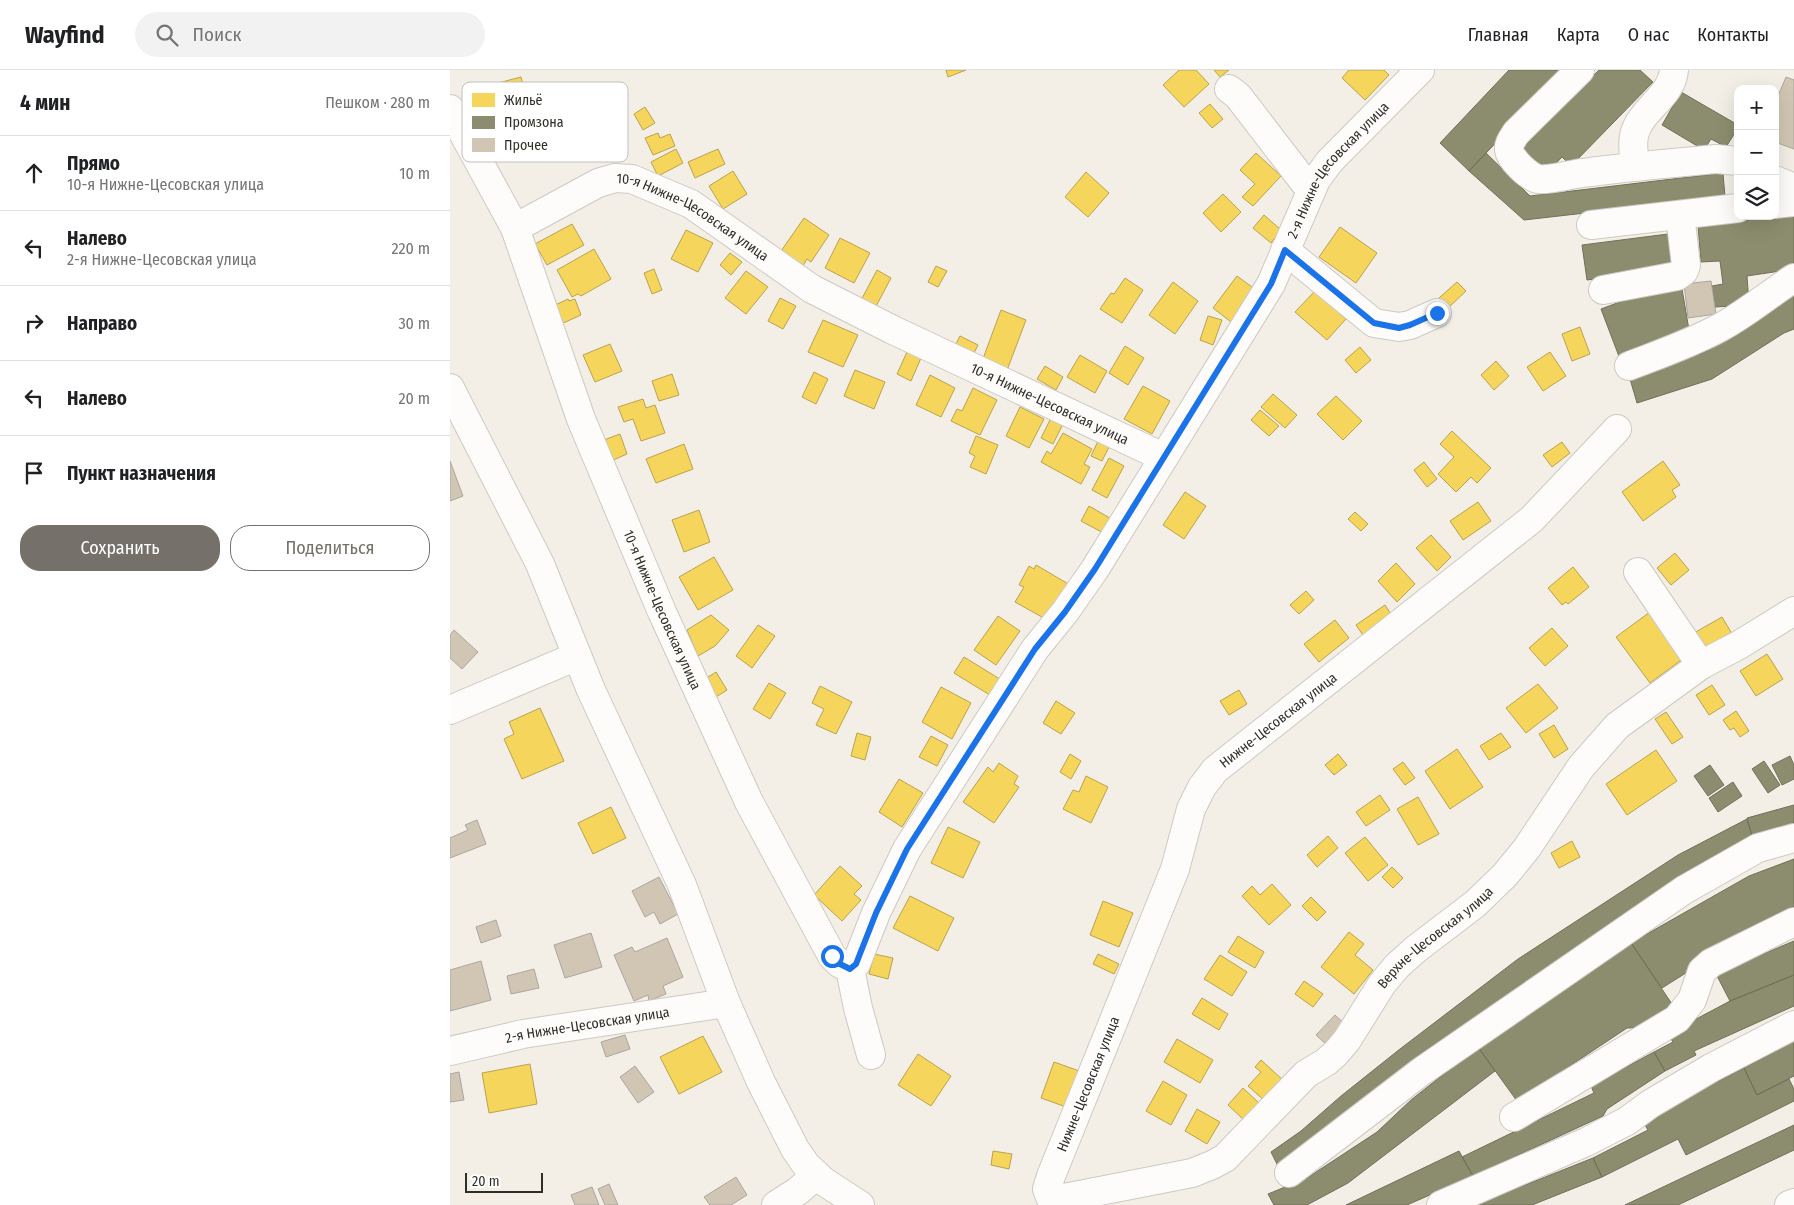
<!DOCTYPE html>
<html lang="ru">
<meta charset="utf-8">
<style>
:root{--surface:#fff;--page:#f2f2f2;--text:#202124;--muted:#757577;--line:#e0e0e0;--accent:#75716a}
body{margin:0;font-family:"Fira Sans Condensed",sans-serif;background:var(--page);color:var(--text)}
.controls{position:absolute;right:15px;top:15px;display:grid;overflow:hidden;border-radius:10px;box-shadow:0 5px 20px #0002}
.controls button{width:45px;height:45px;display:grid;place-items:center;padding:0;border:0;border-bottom:1px solid var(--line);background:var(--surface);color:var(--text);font:25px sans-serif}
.scale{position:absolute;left:15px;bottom:12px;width:78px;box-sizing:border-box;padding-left:5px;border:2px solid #312e28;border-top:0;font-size:14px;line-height:18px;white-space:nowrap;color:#312e28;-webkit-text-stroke:4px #fff;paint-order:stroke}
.stop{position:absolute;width:15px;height:15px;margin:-11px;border:4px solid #1a73e8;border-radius:50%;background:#fff}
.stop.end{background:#1a73e8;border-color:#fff;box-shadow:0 1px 5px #0008}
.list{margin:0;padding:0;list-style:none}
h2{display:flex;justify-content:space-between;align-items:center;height:65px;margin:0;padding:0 20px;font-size:21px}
h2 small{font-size:16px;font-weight:400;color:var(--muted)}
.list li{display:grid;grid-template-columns:32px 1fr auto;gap:15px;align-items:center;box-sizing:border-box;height:75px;padding:0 20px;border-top:1px solid var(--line)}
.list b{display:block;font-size:19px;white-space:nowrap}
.list p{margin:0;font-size:16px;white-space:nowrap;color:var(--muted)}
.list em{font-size:16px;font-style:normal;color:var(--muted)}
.actions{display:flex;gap:10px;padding:15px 20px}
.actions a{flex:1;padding:11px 0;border:1px solid var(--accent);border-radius:20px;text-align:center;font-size:18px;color:var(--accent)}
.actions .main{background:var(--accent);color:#fff}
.icon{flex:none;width:28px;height:28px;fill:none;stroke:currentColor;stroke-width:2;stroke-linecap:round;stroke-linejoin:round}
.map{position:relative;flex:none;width:1344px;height:1135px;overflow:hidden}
header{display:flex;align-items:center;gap:30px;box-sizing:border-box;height:70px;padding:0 25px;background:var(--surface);border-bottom:1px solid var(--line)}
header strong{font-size:24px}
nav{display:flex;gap:28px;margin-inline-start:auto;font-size:18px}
.search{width:350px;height:45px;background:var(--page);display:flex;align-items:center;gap:12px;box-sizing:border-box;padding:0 18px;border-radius:28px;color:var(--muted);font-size:19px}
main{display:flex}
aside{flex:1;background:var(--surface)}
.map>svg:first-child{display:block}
.homes{fill:#f6d55c;stroke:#bba34c}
.industry{fill:#8c8c6e;stroke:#717059}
.building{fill:#d1c6b3;stroke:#aaa6a1}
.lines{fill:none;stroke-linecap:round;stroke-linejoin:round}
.minor-casing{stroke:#cdcac3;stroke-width:30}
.minor{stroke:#fdfcfb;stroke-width:28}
.route{stroke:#1a73e8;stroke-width:6}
.labels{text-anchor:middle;stroke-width:5;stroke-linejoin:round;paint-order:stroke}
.street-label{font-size:14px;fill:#312e28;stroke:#fff}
.key{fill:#fff;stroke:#c1c0be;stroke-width:1}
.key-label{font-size:14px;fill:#312e28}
</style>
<header>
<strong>Wayfind</strong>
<div class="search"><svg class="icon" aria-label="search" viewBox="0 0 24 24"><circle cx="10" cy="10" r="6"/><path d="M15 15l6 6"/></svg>Поиск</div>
<nav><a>Главная</a><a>Карта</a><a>О нас</a><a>Контакты</a></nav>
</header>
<main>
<aside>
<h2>4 мин<small>Пешком · 280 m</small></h2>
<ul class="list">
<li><svg class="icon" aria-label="ahead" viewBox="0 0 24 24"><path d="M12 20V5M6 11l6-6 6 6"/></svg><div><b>Прямо</b><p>10-я Нижне-Цесовская улица</p></div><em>10 m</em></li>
<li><svg class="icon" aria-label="left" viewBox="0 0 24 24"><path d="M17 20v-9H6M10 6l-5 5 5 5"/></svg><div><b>Налево</b><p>2-я Нижне-Цесовская улица</p></div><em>220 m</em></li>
<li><svg class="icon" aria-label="right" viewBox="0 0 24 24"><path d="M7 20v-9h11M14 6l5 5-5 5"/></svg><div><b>Направо</b></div><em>30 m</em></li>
<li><svg class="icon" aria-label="left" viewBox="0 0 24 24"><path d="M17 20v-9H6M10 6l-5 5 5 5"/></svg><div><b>Налево</b></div><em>20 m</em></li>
<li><svg class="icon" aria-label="arrive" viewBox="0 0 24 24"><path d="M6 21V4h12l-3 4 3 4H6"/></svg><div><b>Пункт назначения</b></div></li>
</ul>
<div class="actions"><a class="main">Сохранить</a><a>Поделиться</a></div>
</aside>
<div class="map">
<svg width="1344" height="1135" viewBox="0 0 1344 1135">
<rect width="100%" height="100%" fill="#f3eee6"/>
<path class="homes" d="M496,0H516L498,7Z
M729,0H746L759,14L734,37L713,15Z
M764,0H779L770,7Z
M899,0H934L939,5L915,30L892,8Z
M71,7L76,27L53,33L48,13Z
M760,34L773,49L762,58L749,43Z
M195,37L205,53L193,60L184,44Z
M208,63L210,68L220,64L225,76L203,85L195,68Z
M226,79L233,93L208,106L201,92Z
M268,79L275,94L245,108L238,92Z
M806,83L831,106L803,136L792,127L805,114L790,100Z
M283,101L297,124L273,139L259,116Z
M636,102L659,123L638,147L615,127Z
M773,124L791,142L771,162L753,143Z
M814,145L831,160L821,173L803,158Z
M354,148L379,165L361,192L357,189L351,199L329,184Z
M122,154L134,175L97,195L85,174Z
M890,157L927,183L906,213L869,187Z
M236,160L263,173L248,202L221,189Z
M390,168L420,183L404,213L375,198Z
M144,179L161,209L131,226L128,224L122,227L107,200Z
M280,183L292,192L281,205L270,195Z
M486,196L497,201L488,217L478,212Z
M204,199L212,220L202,224L194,203Z
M427,200L441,208L422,244L408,236Z
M296,201L318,217L296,244L275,228Z
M787,206L806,220L781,252L763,238Z
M675,208L693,220L672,253L650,239L661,223L664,224Z
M723,212L748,231L725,264L699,245Z
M1007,212L1016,221L998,238L989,228Z
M865,221L896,249L877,270L845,242Z
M330,228L346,236L333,259L318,251Z
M118,229L119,231L125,229L131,245L111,254L103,236Z
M551,240L576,250L556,303L531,294Z
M758,246L772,250L763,275L750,270Z
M373,250L408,265L393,297L358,282Z
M1130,257L1140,284L1122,291L1112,264Z
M510,266L528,275L521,289L503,280Z
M160,274L172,301L145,312L133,285Z
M675,276L694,288L678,315L659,303Z
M910,277L921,290L906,303L895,290Z
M457,282L471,288L461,311L447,304Z
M1100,282L1116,306L1093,321L1077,297Z
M630,285L657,301L645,323L617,307Z
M1046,291L1059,306L1044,320L1031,305Z
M595,296L613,307L606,320L587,309Z
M405,300L435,312L424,339L394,326Z
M364,302L378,309L366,334L352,327Z
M222,304L229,325L209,331L202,311Z
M480,305L505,318L491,347L466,335Z
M693,316L720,331L702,364L674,349Z
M523,318L547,330L530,365L501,351L507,339L512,341Z
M823,324L847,345L835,358L811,337Z
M886,326L912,351L893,370L867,344Z
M193,329L196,338L205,335L215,363L191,371L183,349L174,352L168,337Z
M570,337L594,349L579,378L556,366Z
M810,340L829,356L819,366L801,350Z
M602,346L614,352L603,374L591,368Z
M1002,361L1041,398L1027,413L1021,407L1006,422L988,404L1004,387L990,374Z
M613,363L642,379L634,394L640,397L631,414L591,392L597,381L601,384Z
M170,364L177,384L161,391L154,370Z
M526,366L548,375L536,404L520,397L525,386L519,383Z
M649,369L660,375L652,391L641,386Z
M1112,372L1120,383L1102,397L1093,385Z
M234,374L243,399L206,413L196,389Z
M659,388L674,396L657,428L642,420Z
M1213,391L1230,415L1222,420L1226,427L1193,451L1172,422Z
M974,392L987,409L977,417L964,400Z
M735,422L756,436L734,469L713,455Z
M1028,432L1041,451L1013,470L1000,451Z
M639,436L665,451L657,465L631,451Z
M249,440L260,472L234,482L222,450Z
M905,442L918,454L911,461L898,449Z
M981,465L1001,487L987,501L966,478Z
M1225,483L1239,500L1221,515L1207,498Z
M264,487L283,520L248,540L229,507Z
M946,493L965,514L947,532L928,511Z
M586,495L620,515L599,551L565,532L574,517L569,515L579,496L584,499Z
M1123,497L1139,517L1118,534L1116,532L1112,535L1098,518Z
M856,521L864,530L849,544L840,535Z
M935,535L946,552L917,571L906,555Z
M1204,539L1238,585L1200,613L1166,567Z
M261,545L279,560L265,576L248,586L237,560Z
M548,546L570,561L546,595L524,580Z
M1272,547L1284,567L1256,583L1244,563Z
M885,550L899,568L869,592L854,574Z
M308,555L325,566L302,598L286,586Z
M1102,558L1118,576L1095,596L1079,578Z
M1317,584L1333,609L1306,626L1290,601Z
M514,587L553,611L543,627L504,603Z
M266,602L277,620L266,627L255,609Z
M319,613L336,623L320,649L303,639Z
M1088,614L1108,638L1076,663L1056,638Z
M1262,615L1275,635L1259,645L1246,625Z
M370,616L402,632L386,664L366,655L374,639L362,633Z
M491,617L521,633L502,669L472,652Z
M789,620L797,634L779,645L770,631Z
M606,631L625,643L611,664L593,653Z
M90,638L114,691L72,709L54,669L64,664L59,652Z
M1286,641L1299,661L1290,667L1284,658L1280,660L1273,650Z
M1216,642L1233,667L1222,674L1205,649Z
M1104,655L1118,679L1104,688L1089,664Z
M407,663L421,667L415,690L401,686Z
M1051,663L1061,677L1039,690L1030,676Z
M481,666L498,675L487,696L469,687Z
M1007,679L1033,717L1000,739L975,701Z
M1206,680L1227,711L1177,745L1156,714Z
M620,684L631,691L621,709L610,702Z
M888,684L897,695L884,705L875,695Z
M953,692L965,708L955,715L943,699Z
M549,693L568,706L564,714L569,717L544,753L513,732L538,697L543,702Z
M636,706L658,717L641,753L613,739L623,720L629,722Z
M449,709L473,723L452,757L429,742Z
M930,725L940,740L916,756L906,742Z
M968,727L989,764L968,775L947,739Z
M161,737L176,768L143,784L128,753Z
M498,757L530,772L513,808L481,793Z
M878,766L888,778L867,797L857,785Z
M915,767L938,795L918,811L895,783Z
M1122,771L1130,787L1109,798L1101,783Z
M390,796L412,816L404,824L411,830L392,851L364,825Z
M942,797L953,808L943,818L932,807Z
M822,814L841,835L819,855L792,826L802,816L810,825Z
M460,826L504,848L488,881L443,858Z
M861,827L876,842L867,851L852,836Z
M653,831L683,843L669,877L640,865Z
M899,862L914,874L905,885L923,900L904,924L871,897Z
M788,866L814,882L805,898L778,882Z
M424,884L443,888L438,909L419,904Z
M648,884L669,894L664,904L643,894Z
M770,885L797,902L782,926L754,909Z
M854,911L873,924L863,937L845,924Z
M752,928L778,944L769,960L742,944Z
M253,966L272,1002L229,1024L210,987Z
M727,969L763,990L750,1013L714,992Z
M468,984L501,1006L481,1036L448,1015Z
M811,990L834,1011L816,1032L798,1016L811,1002L805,997Z
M604,992L632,1002L619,1038L591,1028Z
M80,994L87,1034L39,1043L32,1003Z
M713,1011L737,1025L721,1055L696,1041Z
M793,1018L810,1034L795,1051L778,1035Z
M747,1039L770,1052L757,1074L735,1061Z
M543,1081L562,1084L559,1099L541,1095Z"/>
<path class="industry" d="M1059,0H1115L1019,101L990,73Z
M1149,0H1190L1203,12L1121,96L1112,87L1095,105L1070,81Z
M1231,22L1288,55V58L1276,77L1261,69L1254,80L1212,55Z
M1036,83L1080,126L1273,103L1275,127L1074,150L1019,101Z
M1344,144V199L1297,206L1299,235L1265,237L1262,216L1273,214L1270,191L1251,192L1248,156Z
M1218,164L1223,199L1137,210L1132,175Z
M1232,219L1240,266L1170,289L1151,239L1186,226Z
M1344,222V259L1334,263L1262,309L1187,333L1180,309L1257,281L1263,275L1316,245Z
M1340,686L1344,695V709L1332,715L1322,695Z
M1314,691L1330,715L1318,723L1302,699Z
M1260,695L1274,715L1258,726L1244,706Z
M1283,712L1292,726L1268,742L1259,728Z
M1344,735V759L1303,769L1297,748Z
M1297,749L1303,770L1263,792L1068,917L830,1100L821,1082L851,1061L891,1026L950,979L1068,889L1228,785Z
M1344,789V846L1296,865L1212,918L1181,873L1299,806Z
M1344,871V905L1280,931L1266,904Z
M1181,873L1226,940L1201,957L1177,958L1067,1031L1028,977Z
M1344,905V936L1244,981L1246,985L1215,1001L1204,982L1223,972L1218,964L1280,931Z
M1344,971V1006L1307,1025L1294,998Z
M1028,977L1045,1001L898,1113L857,1135H824L818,1124L857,1108L927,1062L961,1030Z
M1204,982L1215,1001L1157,1039L1153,1046L1023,1106L1012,1087L1144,1023L1141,1016Z
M1294,998L1307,1025L1339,1009L1344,1019V1031L1236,1085L1228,1069L1152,1107L1143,1088L1198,1060L1192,1050Z
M1344,1055V1080L1228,1135H1175Z
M1009,1081L1023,1106L957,1135H896Z
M1143,1088L1152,1107L1082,1135H1025Z"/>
<path class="building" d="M1336,7L1344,10V79L1325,72V33Z
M1261,211L1266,244L1238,248L1234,214Z
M0,391L13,426L0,431Z
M4,560L28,582L12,599L0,588V565Z
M27,750L36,774L0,788V768L18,760L15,755Z
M209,807L228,844L210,854L204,842L195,847L182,821Z
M46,850L51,866L31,873L26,857Z
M141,863L152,897L115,908L104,875Z
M217,868L233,907L213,916L216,924L199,931L198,925L184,931L164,885L182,877L185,882Z
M31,891L41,930L0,941V900Z
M84,899L89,918L61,924L57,906Z
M885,945L898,957L879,977L866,965Z
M175,965L180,979L156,987L151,972Z
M185,996L204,1022L188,1033L170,1007Z
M9,1002L14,1030L0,1032V1004Z
M286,1107L297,1125L281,1135H260L254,1127Z
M159,1114L168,1135H155L148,1119Z
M142,1117L149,1135H125L121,1125Z"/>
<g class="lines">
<g class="minor-casing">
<g id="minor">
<path d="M1130,0L1066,63C1063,68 1058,74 1059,80C1060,89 1079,107 1088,109C1099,111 1121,104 1133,103C1177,97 1222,93 1266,89L1288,91"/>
<path d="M779,19L788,26L861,121"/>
<path id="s1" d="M0,39L65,158L131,349L212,542L299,732L382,886L389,893L400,899"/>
<path d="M1185,97C1184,87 1182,76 1184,66C1189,40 1222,27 1224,0"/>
<path d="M1325,110L1344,118"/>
<path d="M1325,134L1344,132"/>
<path d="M1141,155L1288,138"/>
<path id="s2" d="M65,158L148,113L165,108L182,109L241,134L362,219L443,260L713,387"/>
<path d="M835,180L924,253L949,257L960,255L987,243"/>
<path d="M1153,220L1227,206L1234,201L1236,195L1230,145"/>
<path d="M1179,296C1210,284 1242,273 1271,257C1297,243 1319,224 1344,208"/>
<path d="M0,318L90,494L141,620L232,815L276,933L311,1012L345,1079L356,1095L373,1111L410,1135"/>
<path id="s3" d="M1167,359L1082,449L765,700L752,717L741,739L725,799L601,1106L597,1119L600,1127L606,1129L614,1128L742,1103L762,1095L775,1088L856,1004L876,992L886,983L897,970L932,914L947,896L966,879L1025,834L1055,805L1077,778L1131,697L1167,656L1251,595L1289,575L1344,541"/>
<path d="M1188,502L1251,595"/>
<path d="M0,640L127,586"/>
<path id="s4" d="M400,899L406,894L426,843L457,779L585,579L615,542L645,499L821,214L866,110L879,92L970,0"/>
<path d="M400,899L408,938L421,985"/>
<path id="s5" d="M0,981L73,964L276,933"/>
<path d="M1064,1047L1227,949L1242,930L1252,901L1261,893L1344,852"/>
<path d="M839,1103L972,1001L1234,820L1308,778L1344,768"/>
<path d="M326,1135L348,1121L366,1105"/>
<path d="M991,1135L1136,1072L1177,1051L1200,1034L1261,998L1344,955"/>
<path d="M1339,1135L1344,1133"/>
</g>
</g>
<use href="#minor" class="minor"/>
</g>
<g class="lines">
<path class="route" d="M382,886L388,893L400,899L406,894L426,843L457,779L585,579L615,542L645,499L821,214L835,180L924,253L949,258L960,255L987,243"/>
</g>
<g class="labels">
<g class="street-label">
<text dy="5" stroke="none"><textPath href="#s4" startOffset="940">2-я Нижне-Цесовская улица</textPath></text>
<text dy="5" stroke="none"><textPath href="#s2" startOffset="200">10-я Нижне-Цесовская улица</textPath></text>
<text dy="5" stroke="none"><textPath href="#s2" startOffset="605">10-я Нижне-Цесовская улица</textPath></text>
<text dy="5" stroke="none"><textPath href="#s1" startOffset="545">10-я Нижне-Цесовская улица</textPath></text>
<text transform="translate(828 650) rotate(-38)" y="5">Нижне-Цесовская улица</text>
<text dy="5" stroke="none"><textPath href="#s3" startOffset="1478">Верхне-Цесовская улица</textPath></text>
<text dy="5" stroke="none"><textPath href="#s5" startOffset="140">2-я Нижне-Цесовская улица</textPath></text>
<text transform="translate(638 1014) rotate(-68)" y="5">Нижне-Цесовская улица</text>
</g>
</g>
<rect x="12" y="12" width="166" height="80" rx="8" class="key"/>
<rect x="22" y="23" width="23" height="14" fill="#f6d55c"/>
<rect x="22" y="46" width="23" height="13" fill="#8c8c6e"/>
<rect x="22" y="68" width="23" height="14" fill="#d1c6b3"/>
<g class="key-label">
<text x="54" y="35">Жильё</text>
<text x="54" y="57">Промзона</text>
<text x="54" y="80">Прочее</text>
</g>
</svg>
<div class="controls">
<button>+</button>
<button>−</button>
<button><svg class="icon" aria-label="layers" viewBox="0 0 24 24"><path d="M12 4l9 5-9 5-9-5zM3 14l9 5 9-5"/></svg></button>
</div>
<div class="scale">20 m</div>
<div class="stop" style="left:382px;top:886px"></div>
<div class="stop end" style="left:987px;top:243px"></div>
</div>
</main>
